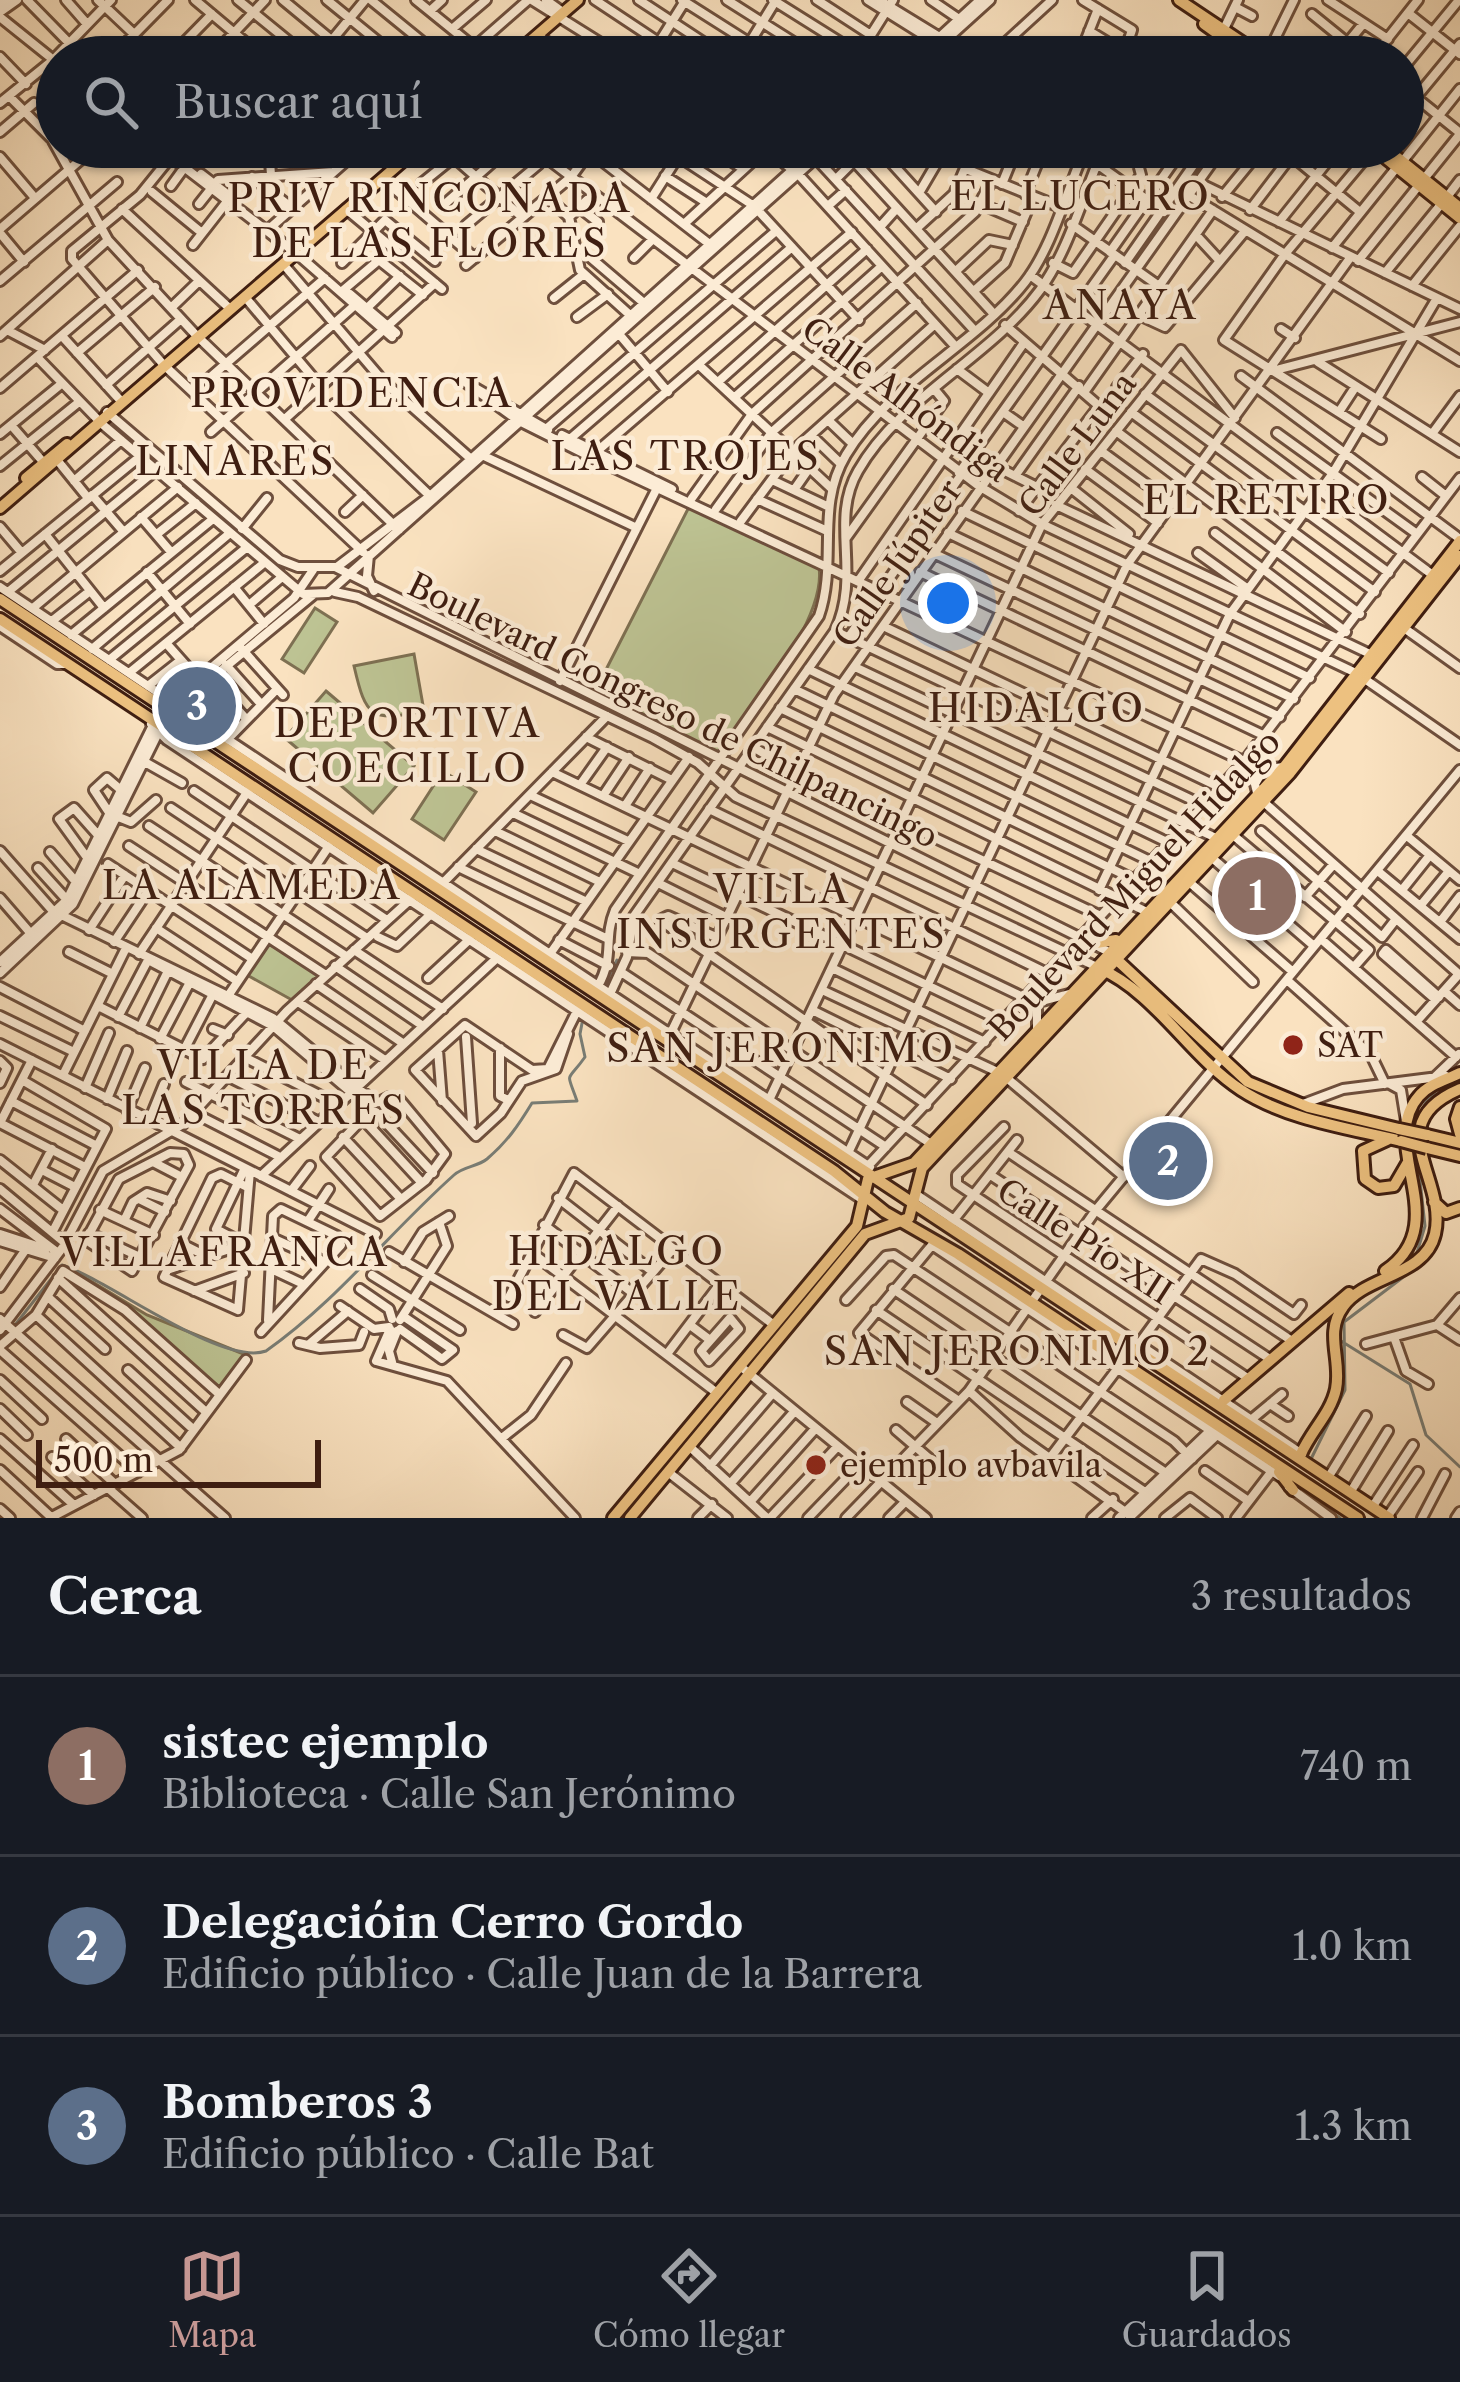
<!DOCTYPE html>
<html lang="es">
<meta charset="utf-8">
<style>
:root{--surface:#171b24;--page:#20242c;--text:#f1f3f6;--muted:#9ea1a6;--line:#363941;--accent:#c59692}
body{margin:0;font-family:"Libre Caslon Text",serif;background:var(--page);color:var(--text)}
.scale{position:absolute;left:36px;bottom:30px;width:285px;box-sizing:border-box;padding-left:12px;border:6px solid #3f1e11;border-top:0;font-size:33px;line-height:42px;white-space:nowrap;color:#3f1e11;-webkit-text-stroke:9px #fcecd6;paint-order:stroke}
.you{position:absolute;left:948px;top:603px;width:42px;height:42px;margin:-30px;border:9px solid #fff;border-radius:50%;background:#1a73e8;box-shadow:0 0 0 18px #1a73e833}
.badge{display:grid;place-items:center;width:78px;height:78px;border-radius:50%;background:var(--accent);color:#fff;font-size:39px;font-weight:700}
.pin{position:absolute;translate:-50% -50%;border:6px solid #fff;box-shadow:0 3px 12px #0006}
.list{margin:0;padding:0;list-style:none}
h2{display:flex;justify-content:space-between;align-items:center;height:156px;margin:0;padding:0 48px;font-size:51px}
h2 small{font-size:39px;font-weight:400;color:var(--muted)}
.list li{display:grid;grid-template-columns:78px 1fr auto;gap:36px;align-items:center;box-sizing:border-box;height:180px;padding:0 48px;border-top:3px solid var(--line)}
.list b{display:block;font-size:45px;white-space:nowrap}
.list p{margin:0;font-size:39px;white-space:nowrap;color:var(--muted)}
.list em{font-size:39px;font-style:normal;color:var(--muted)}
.icon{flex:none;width:66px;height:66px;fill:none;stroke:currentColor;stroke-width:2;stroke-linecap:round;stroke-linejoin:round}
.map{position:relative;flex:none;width:1460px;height:1518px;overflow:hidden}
.search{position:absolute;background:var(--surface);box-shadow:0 3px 9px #0004;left:36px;right:36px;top:36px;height:132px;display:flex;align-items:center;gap:30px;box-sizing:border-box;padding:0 42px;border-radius:66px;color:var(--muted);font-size:45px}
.sheet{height:696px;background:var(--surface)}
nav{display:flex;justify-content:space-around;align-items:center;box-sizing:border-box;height:168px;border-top:3px solid var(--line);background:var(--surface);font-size:33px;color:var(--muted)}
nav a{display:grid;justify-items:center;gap:6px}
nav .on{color:var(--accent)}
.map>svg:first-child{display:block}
.green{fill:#bdc393;stroke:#7e7052;stroke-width:3}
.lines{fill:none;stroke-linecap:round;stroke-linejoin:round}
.stream{stroke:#797d75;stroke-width:3}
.minor-casing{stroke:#6e4f3d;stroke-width:14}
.major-casing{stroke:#3f1e11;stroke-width:16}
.minor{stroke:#fcecd6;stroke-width:8}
.major{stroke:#edc180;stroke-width:10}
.major-bridge-casing{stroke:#3f1e11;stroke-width:16;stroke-linecap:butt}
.major-bridge{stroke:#edc180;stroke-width:10}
.poi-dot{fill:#8f2418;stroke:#fcecd6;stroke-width:4.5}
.labels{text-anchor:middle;stroke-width:9;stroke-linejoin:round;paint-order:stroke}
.street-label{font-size:33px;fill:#3f1e11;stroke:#fcecd6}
.poi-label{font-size:33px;fill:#3f1e11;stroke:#fcecd6;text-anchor:start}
.quarter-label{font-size:39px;letter-spacing:3px;fill:#3f1e11;stroke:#fcecd6}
</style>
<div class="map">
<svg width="1460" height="1518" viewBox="0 0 1460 1518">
<rect width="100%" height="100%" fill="#fae2c0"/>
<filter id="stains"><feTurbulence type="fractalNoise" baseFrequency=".00167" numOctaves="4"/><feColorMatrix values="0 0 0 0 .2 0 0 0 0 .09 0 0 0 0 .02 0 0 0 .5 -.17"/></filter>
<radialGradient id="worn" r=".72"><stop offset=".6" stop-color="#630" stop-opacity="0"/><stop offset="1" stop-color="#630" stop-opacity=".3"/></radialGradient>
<path class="green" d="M689,507L819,567C827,621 749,710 719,754L593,695Z
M315,608L337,622L304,673L282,659Z
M414,654L424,711C371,722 366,718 354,666Z
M326,691L414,766L373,813L285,738Z
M443,771L476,792L444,840L412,819Z
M269,944L319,975L292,1000L247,975Z
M71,1269L147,1315L246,1355L220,1388L121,1303Z"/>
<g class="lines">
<path class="stream" d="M605,985L617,960
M1414,1126L1428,1098L1460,1083
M1416,1256L1425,1226L1417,1153
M15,1325L62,1265C108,1279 221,1367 266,1351C336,1302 390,1232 454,1175C464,1166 477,1167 487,1159C507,1142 518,1126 532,1103L577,1101C566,1069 566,1084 585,1057L580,1034L583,1018
M0,1339L8,1331
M1341,1341L1410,1384L1426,1435L1460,1467
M1311,1459L1345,1390L1344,1322L1406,1275
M1297,1488L1340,1518"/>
<g class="minor-casing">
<path id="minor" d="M27,0L69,43
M66,0L87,24
M98,0L134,34
M195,0L263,57
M238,0L308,57
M283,0L352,57
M327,0L397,57
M371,0L441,57
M416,0L474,47
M532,0L623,57
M546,0L564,13
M595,0L681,57
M639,0L726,57
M682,0L772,57
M727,0L817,57
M773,0L859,54
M817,0L871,35
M868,0L959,57
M879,0L972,57
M931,0L959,19
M1083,0L1132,30L1123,57
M1328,0L1388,39
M0,4L6,0
M1235,7L1252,16
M430,11L442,0
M0,12L17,0
M1408,13L1460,54
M1312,14L1365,57
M0,17L56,62
M452,29L486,0
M1089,31L1125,53
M1221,35L1238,0
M543,39L569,57
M859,54L893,0
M0,57L26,84
M112,57L168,0
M170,57L212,14
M211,57L265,0
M318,57L365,0
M463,57L528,0
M650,57L685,1
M741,57L776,0
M918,57L980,0
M927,57L990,0
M990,57L1052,0
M1079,57L1098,9
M1266,57L1294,0
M1336,57L1363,24
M1373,57L1418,0
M1403,68L1459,0
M1403,87L1460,133
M9,96L52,139L108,240L195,334L399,530
M0,103L53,60L111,0
M1403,113L1460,44
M0,132L34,103
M158,147L297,254L392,337
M269,147L271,175
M328,147L345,161
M373,147L392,163
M442,147L522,217
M532,147L979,486L1042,524L1356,673L1460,745
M584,147L712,246
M664,147L754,206L859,320
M708,147L744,169
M764,147L799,175L956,347
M877,147L936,212
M914,147L941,160
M1028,147L1041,155
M1281,147L1360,212
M1374,148L1285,254L1224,340L1381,439
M813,155L974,330
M0,157L35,198
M854,161L993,313
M1402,162L1460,89
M1097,164L1164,212
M966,169L1060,207
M201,174L227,194
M665,176L707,203
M252,177L292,208
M383,179L475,258
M836,179L868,147
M1197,182L1460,309
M422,183L453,158
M1002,184L1017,147
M171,186L184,168
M152,192L202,233
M919,193L946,147
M1025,194L1044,147
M1188,195L1460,361
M547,197L569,217L580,270L631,316
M1222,197L1263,147
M1447,197L1460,180
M651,199L684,147
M446,203L510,147
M199,204L218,180L333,172
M981,204L1023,222
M828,206L846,190
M580,208L598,222
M122,209L227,306
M346,209L442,289
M1250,210L1298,147
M569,217L587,200
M1279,222L1339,147
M684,224L767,148
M1071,224L1159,286
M466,225L539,164
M880,227L897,208
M270,228L362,147
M917,228L954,194L974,147
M0,229L85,156
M0,233L24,262
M1196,235L1219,260
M193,245L229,199
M1332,248L1397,167
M1110,252L1184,147
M591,258L645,304
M634,258L653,239
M1358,261L1460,134
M342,263L385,220L435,261
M1053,263L1073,273L1141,175L1138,164L1114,147
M1125,263L1206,147
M284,265L384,382L471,459
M466,265L571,177L593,147
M956,271L989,240L1013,245
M1385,273L1442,203
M1030,275L1434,576
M0,281L117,182
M1412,286L1460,226
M974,291L1005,263L1033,197
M341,292L379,260L423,295
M350,294L396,333
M245,297L321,387
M554,298L584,274
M172,307L199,281
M367,308L400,276
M1139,315L1165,327L1245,231
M577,317L608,294
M1005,325L1099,406L1019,511
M1281,329L1295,338
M7,330L45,350
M619,334L668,392
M0,336L108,240
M62,336L120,400
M77,353L155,287
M37,357L102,424L303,594L328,593L828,147
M1318,362L1460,452
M162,363L72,259V251L140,195L174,153L267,147
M700,366L831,488
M166,367L363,552
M957,369L989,393
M1272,371L1460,322
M1241,376L1460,539
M207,380L325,278
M465,382L519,421L595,459L1239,759L1264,769L1284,767
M465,382L548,430
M718,382L867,249
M106,385L181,319
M1117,387L1143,354
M0,388L138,270
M1085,391L1213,210
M1145,394L1389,573
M735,397L882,266
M334,404L430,496
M107,412L280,560L298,567H335L1107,951
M1003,412L1023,426
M1131,412L1375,592
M1339,412L1356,386
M286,418L435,283
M829,421L853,444
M11,425L44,463
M546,429L776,231
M1116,431L1360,614
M211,432L355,305
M1277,433L1417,534
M0,434L60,385
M1432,434L1460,396
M562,435L672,489
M812,436L841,464
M570,439L792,247
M1101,451L1172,503
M595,453L852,232
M484,456L637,528
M58,461L88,498
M0,466L79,402
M995,466L1037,487
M1085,469L1158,523
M959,473L1114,256
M1015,476L1079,386
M1422,477L1446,496
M772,480L827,506
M74,481L121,440
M1071,488L1129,534
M794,490L810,467
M92,495L123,531
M692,498L752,414L975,212L992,180
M757,499L825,530
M1056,505L1370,654
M716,509L772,432L917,303
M962,511L1310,678
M345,512L363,495
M141,517L171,552
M741,521L793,451L935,324
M0,527L22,553
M242,529L267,498
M948,533L1294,699
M1215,533L1346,632
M45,534L104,608
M157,534L196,503
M846,538L944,401L935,390
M933,553L1280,717
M1198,553L1248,589
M369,555L367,576L374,591
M337,567L430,496L818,147
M0,571L143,454
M147,572L190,624
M920,572L1265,736
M859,580L1023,344
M0,587L169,700
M234,587L264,624
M8,592L156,470
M335,592L358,597L653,738L698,763L736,797L1095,966
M249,605L282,577
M33,608L178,487
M52,621L90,591
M0,626L57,664H65
M883,626L1221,788
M1404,628L1460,668
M835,631L1205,806
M71,635L213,519
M848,638L961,475
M166,643L198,679
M240,647L283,695
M92,649L230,533
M109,660L246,548
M226,665L261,704
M855,667L1216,838
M808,669L1169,843
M129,673L264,563
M209,677L246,719
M560,681L657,488
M148,686L181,660
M794,689L1152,862
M193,690L231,734
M176,705L870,1167
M780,708L1135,880
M151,724L167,740L860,1198
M767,727L1147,912
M586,737L672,780
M226,741L277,689
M753,747L796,773
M143,761L182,783
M1264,769L1255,784L1258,797L1460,975
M552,772L1021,996L1037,1009V1029
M580,785L607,747
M194,791L387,920
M530,795L628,841
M603,796L629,757
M848,797L1101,916
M625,806L650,768
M171,808L367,938
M709,809L1047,973
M513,813L640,874
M110,814L94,790L107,778L121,790
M116,816L131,822L156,800
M149,826L346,956
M495,831L600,882
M1261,831L1382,937L1396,919
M1233,835L1369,950L1354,967
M1407,836L1460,880
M129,846L326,975
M476,849L585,901
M0,851L53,911L273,1018L371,1099
M50,852L77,883
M1211,857L1314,946
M88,859L59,819L74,808L98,835
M672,863L1004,1022
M108,864L251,958
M458,867L608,939
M38,868L67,900
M1379,872L1460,939
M1188,881L1293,972
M658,883L728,918
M440,886L607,716
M1099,890L1230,614L1333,473L1437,298
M1402,890L1430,855
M1305,897L1333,865
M0,898L32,935
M1170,902L1253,982
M1421,905L1449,871
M1440,922L1460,896
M156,928L237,981
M89,930L125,875
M378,937L397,946L432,913
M718,938L668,916L660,920L927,1105
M1321,939L1456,1057
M559,940L609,966
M114,942L148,891
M354,950L443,1009
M69,952L113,974
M627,952L648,953L931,1144
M139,954L248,791
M550,954L689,757
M1383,954L1386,950L1439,997
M1383,954L1436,1000
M150,961L273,1026L366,1105
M0,962L67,900L160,711L294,598L313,570
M335,966L423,1026
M832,968L985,1042
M621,972L886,1147
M0,973L73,904L167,715L313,595
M428,978L470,939
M1287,980L1371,1055L1385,1084
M316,984L404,1044
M598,986C615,956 603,939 615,910L819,616C838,561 815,507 846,455C888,384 975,346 1025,282C1053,246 1067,189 1086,147
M0,987L85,1031
M822,990L1002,1074L1124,1177
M1444,991L1460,1005
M610,994L627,957L634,916L835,631C862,573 829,521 858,471C900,397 990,358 1040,290C1069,250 1084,192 1104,147
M228,996L329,846
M1029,998L1042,1001L1069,994
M298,1002L385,1060
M98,1006L203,1059L246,1013
M812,1010L951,1079
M0,1016L74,1052
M118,1017L148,960
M1416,1022L1459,974
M140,1028L167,973
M213,1029L228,1035
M568,1034L556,1069L522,1081L501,1113L476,1136L415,1070L465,1025L532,1070L548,1069L578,1009
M466,1037L472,1123
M160,1039L189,984
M667,1041L834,695L1223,147
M0,1044L376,1234
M500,1048V1096L508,1100
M184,1050L212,996
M438,1050L442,1101
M244,1057L339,1105
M32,1060L0,1123L85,1167
M0,1061L7,1068L0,1083
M63,1075L126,948
M227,1076L319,1122
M1435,1077L1459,1054
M22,1080L106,1129L53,1231
M186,1082L300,1139
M1390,1084L1401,1090L1406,1121
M85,1088L109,1033
M107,1099L127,1051
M769,1100L1042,524L1181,350L1235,418
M11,1101L97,1146
M1303,1104L1343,1089L1446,1076
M366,1109L376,1112L433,1173
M127,1110L145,1068
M369,1112L326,1157L380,1216L426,1180L445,1154L400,1100L389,1097L379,1102
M194,1113L280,1157
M363,1119L422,1183
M149,1121L164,1084
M1004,1127L957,1175V1184L1249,1379
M343,1137L400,1198
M170,1153L184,1154L189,1165L132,1271L86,1240L119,1179Z
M848,1153L1127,565L1350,258
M1011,1154L1292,1341
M0,1160L63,1210
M153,1162L182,1177
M868,1166L1243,763L1460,478
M42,1170L75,1187
M261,1176L497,958
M992,1176L1271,1360
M33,1185L52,1149
M245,1186L221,1174L212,1178L164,1277L238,1310L250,1171
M0,1189L65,1243
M291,1191L310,1166
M917,1195L1302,1454
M558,1198L653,1272
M139,1199L165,1212
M0,1209L58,1253
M100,1210L154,1235
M124,1221L133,1202L147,1193L171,1201
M308,1221L329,1189
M952,1222L1017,1140
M544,1225L634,1294
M89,1233L142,1258
M0,1234L46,1249
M272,1238L325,1262
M0,1241L55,1258
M180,1243L208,1257
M245,1244L216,1229L245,1168
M932,1245L1279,1476
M932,1245L859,1333L959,1401
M389,1252L513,1324
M531,1252L717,1393
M404,1262L423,1232L449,1216
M271,1269L303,1284
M167,1270L241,1245
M372,1275L460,1330
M58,1278L206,1412
M0,1287L26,1249
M360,1289L389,1309L392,1319
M893,1289L1166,1473
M194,1291L244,1273
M48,1297L105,1349
M509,1297L574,1173L774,1325
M846,1300L886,1256L894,1255L1174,1441L1192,1459
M340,1306L374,1329L389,1327
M876,1310L1145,1492
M535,1312L618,1206
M36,1315L181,1448
M730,1318L739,1329L709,1361L701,1351Z
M0,1319L225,1518
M400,1320L447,1246L439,1222
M690,1325L710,1340
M1437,1325L1460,1298
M1437,1325L1460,1340
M390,1329L376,1361L447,1381L575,1518
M400,1329L442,1359L453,1350L403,1316
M0,1330L63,1247L103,1171L183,1124L287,1011L411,899
M261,1332L341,1245L337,1236L281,1209L273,1216L268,1320
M563,1335L587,1348L673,1249
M1394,1337L1406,1371L1428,1384
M299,1343L320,1348L359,1345L364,1332
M1139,1344L1201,1259L1235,1274L1294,1314L1301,1305
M1366,1344L1437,1325
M308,1345L348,1311
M0,1346L36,1315L63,1271L125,1310L219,1394
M0,1350L138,1472
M667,1354L720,1284
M392,1362L389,1351L397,1331
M740,1366L926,1518
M128,1370L194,1430
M0,1380L42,1419
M969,1391L1020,1437L1131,1516
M907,1402L937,1423
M1270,1404L1288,1416
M0,1409L27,1435
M1252,1419L1282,1394
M896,1430L931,1460
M502,1438L531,1415L566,1363
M0,1439L74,1505
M66,1439L115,1484
M689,1446L767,1518
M52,1457L94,1495
M1050,1458L1118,1368
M710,1466L772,1394
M0,1470L52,1518
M1205,1471L1247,1500
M668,1472L727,1518
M1331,1473L1366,1416
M730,1484L794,1412
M1289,1487L1331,1518
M108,1488L142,1518
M1353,1488L1388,1431
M750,1502L815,1429
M1375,1503L1413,1445
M0,1509L10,1518
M1390,1513L1418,1472
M1130,1517L1219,1433
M50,1518L179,1450L246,1360
M698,1518L712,1504
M770,1518L837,1447
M808,1518L859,1465
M846,1518L969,1391L1096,1210L1460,770
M889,1518L905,1502
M1092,1518L1113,1499
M1119,1518L1212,1429
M1165,1518L1190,1498L1217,1518
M1236,1518L1272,1471
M1422,1518L1445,1474
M1456,1518L1460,1512"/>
</g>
<g class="major-casing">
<path id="major" d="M1179,0L1264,57
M1204,24L1250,57
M512,57L578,0
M1372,147L1460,218
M1384,147L1460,208
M26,478L67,444
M0,508L419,147
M0,599L1389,1518
M0,619L834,1171L885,1212L958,1254L1358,1518
M1096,943L1116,940
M1115,958L1248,1082L1308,1107L1399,1129
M1099,968C1157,994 1189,1056 1241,1090C1287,1120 1348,1128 1401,1141
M1460,1107L1456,1119L1460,1134
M1427,1135L1460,1143
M1387,1140L1363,1151L1365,1179L1378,1188L1394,1186L1408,1162
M1427,1148L1460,1156
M1434,1202L1446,1213L1460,1208
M1385,1271C1456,1223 1376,1145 1419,1096C1429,1084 1446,1080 1460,1073
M1224,1400L1349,1293
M1301,1454C1311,1431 1331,1413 1336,1389C1342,1360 1324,1333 1343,1307C1365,1275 1425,1277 1435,1234C1448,1179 1378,1124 1460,1089
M1279,1472L1293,1490
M613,1518L857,1226L868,1179L914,1163L1284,767L1460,541
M630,1518L865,1234L909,1218L922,1168L1290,773L1460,556"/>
</g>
<use href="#minor" class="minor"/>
<use href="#major" class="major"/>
<g class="major-bridge-casing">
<path id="major-bridge" d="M1399,1129L1427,1135
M1401,1141L1427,1148"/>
</g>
<use href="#major-bridge" class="major-bridge"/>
</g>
<g class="poi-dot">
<circle cx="1293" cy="1045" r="12"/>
<circle cx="816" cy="1465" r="12"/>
</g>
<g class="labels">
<g class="street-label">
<text transform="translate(906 399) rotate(37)" y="12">Calle Alhóndiga</text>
<text transform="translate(1077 444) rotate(-53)" y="12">Calle Luna</text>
<text transform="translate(897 563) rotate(-55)" y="12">Calle Júpiter</text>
<text transform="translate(673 710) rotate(26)" y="12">Boulevard Congreso de Chilpancingo</text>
<text transform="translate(1134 885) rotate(-47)" y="12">Boulevard Miguel Hidalgo</text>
<text transform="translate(1085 1241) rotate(33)" y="12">Calle Pío XII</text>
</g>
<g class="poi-label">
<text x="1317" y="1057">SAT</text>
<text x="840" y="1477">ejemplo avbavila</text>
</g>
<g class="quarter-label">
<text x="1081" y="210">EL LUCERO</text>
<text x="430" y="212">PRIV RINCONADA<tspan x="430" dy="45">DE LAS FLORES</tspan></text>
<text x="1121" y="319">ANAYA</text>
<text x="352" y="407">PROVIDENCIA</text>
<text x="686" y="470">LAS TROJES</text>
<text x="236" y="475">LINARES</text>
<text x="1267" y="514">EL RETIRO</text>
<text x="1037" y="722">HIDALGO</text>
<text x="408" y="737">DEPORTIVA<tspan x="408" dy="45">COECILLO</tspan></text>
<text x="252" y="899">LA ALAMEDA</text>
<text x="782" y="903">VILLA<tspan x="782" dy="45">INSURGENTES</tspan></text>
<text x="781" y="1062">SAN JERONIMO</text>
<text x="264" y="1079">VILLA DE<tspan x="264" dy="45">LAS TORRES</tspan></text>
<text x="617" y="1265">HIDALGO<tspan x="617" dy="45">DEL VALLE</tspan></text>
<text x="225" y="1266">VILLAFRANCA</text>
<text x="1018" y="1365">SAN JERONIMO 2</text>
</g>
</g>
<rect width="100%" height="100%" filter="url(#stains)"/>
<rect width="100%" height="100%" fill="url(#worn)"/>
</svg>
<div class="scale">500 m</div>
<div class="you"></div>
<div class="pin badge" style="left:1257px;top:896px;background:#8d6e63">1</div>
<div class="pin badge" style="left:1168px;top:1161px;background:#5c6f8a">2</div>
<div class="pin badge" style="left:197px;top:706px;background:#5c6f8a">3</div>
<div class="search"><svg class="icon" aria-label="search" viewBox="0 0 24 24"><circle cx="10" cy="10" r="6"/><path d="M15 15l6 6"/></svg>Buscar aquí</div>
</div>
<section class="sheet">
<h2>Cerca<small>3 resultados</small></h2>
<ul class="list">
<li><span class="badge" style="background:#8d6e63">1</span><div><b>sistec ejemplo</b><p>Biblioteca · Calle San Jerónimo</p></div><em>740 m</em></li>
<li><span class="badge" style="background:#5c6f8a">2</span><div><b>Delegacióin Cerro Gordo</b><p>Edificio público · Calle Juan de la Barrera</p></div><em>1.0 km</em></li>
<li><span class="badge" style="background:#5c6f8a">3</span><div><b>Bomberos 3</b><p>Edificio público · Calle Bat</p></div><em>1.3 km</em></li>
</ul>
</section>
<nav>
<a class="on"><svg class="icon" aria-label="map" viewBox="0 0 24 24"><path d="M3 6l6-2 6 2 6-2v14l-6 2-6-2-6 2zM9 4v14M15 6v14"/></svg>Mapa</a>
<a><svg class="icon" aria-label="directions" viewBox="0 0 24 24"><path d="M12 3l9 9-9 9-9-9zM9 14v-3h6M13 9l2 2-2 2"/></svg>Cómo llegar</a>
<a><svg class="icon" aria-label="saved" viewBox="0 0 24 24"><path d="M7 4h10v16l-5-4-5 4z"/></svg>Guardados</a>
</nav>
